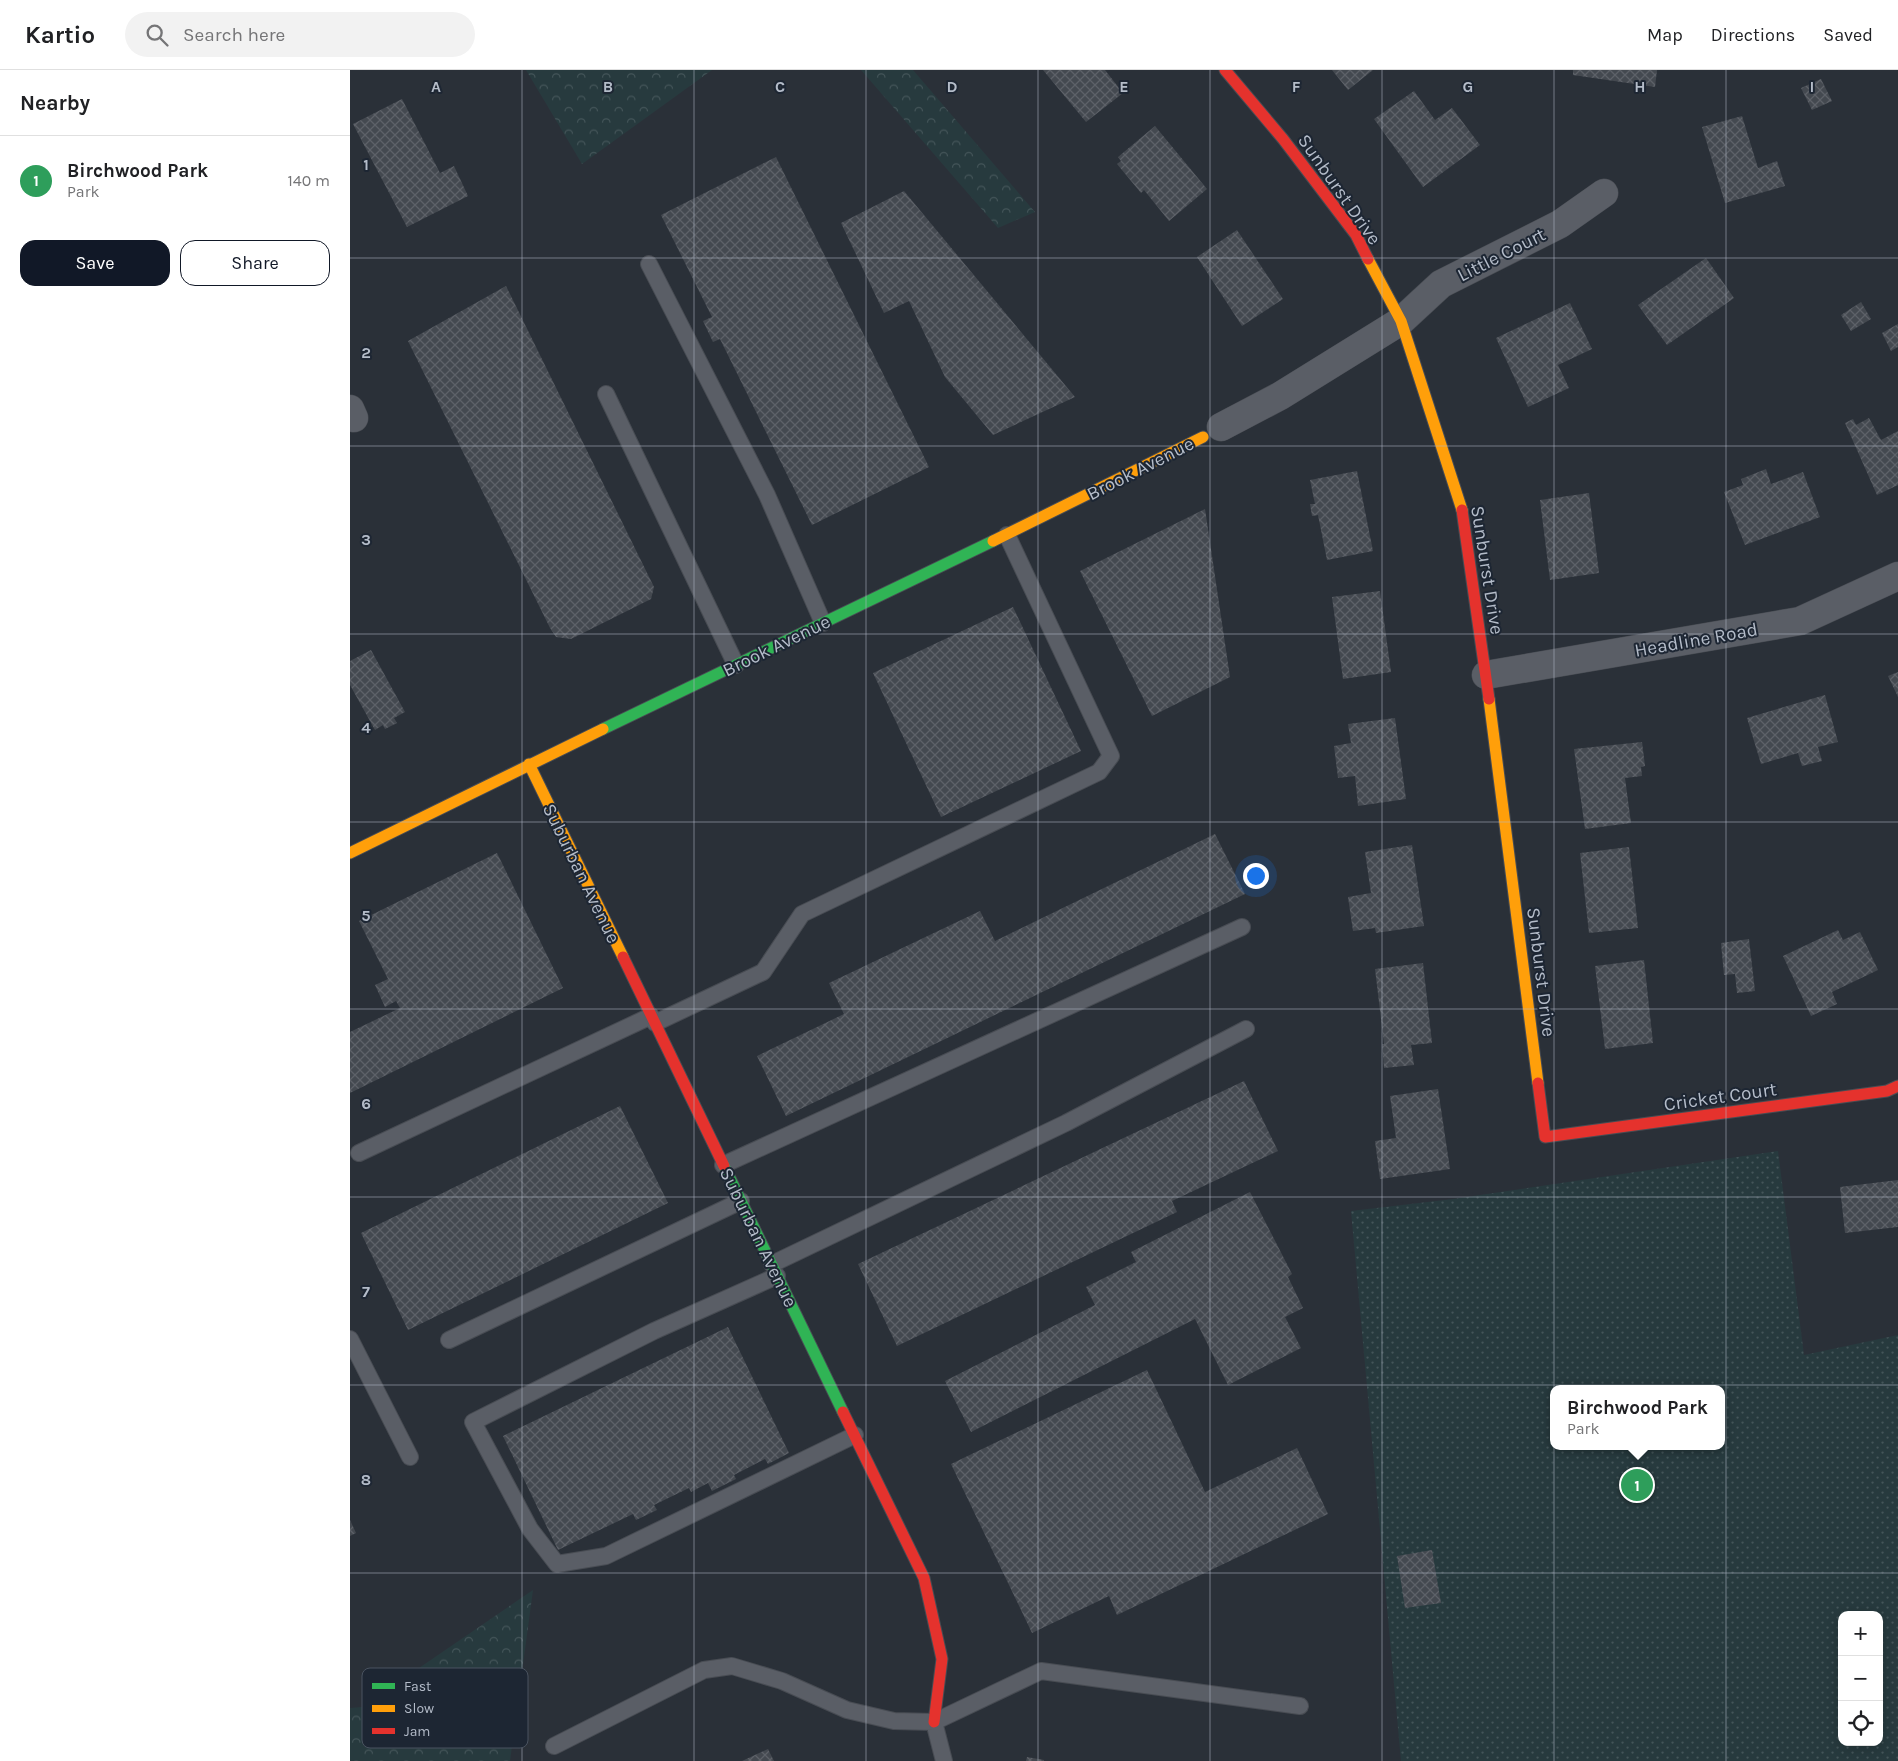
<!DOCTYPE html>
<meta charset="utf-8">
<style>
:root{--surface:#fff;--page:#f2f2f2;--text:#202124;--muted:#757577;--line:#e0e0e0;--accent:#111827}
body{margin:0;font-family:Karla,sans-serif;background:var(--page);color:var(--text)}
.controls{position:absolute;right:15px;bottom:15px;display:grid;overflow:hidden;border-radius:10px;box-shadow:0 2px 12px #0003}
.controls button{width:45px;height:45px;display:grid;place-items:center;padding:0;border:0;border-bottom:1px solid var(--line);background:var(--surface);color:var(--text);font:25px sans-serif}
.you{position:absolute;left:905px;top:805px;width:18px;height:18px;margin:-12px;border:4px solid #fff;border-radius:50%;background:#1a73e8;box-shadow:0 0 0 8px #1a73e833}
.badge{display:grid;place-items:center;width:32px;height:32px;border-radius:50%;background:var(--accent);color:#fff;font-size:16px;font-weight:700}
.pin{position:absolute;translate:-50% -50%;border:2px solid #fff;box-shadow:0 1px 5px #0006}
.popup{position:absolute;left:1200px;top:1315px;width:175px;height:65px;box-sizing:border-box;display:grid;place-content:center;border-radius:10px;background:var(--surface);filter:drop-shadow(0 1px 4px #0005);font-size:16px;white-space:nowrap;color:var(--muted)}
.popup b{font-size:19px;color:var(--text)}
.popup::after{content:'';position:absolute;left:50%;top:100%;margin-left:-10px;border:10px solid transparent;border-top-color:var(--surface)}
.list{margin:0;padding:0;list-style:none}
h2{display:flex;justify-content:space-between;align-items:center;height:65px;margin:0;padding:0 20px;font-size:21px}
h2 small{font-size:16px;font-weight:400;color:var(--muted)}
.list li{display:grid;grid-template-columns:32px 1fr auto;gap:15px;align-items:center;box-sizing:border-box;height:90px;padding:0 20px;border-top:1px solid var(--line)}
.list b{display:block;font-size:19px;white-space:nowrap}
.list p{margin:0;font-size:16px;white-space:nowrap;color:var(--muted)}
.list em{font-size:16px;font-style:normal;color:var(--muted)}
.actions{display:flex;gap:10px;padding:15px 20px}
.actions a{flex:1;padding:11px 0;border:1px solid var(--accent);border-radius:15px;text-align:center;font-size:18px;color:var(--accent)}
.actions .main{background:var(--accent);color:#fff}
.icon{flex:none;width:28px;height:28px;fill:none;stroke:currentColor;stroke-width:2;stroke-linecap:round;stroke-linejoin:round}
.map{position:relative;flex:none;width:1548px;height:1691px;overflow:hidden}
header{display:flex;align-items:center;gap:30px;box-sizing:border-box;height:70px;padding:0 25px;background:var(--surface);border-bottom:1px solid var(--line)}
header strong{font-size:24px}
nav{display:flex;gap:28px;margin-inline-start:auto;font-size:18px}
.search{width:350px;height:45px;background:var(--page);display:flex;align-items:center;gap:12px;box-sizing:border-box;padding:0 18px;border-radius:28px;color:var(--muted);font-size:19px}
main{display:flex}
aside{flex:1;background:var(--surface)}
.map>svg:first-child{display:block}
.forest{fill:url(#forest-crowns)}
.park{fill:url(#park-dots);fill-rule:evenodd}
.building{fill:url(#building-cross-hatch)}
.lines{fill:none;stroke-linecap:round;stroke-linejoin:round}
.lane-casing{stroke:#484c53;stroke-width:18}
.street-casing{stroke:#484c53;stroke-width:29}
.fast-casing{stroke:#484c53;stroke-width:13}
.slow-casing{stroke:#484c53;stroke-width:13}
.jam-casing{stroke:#484c53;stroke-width:13}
.lane{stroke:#5a5e66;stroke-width:16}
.street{stroke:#5a5e66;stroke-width:28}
.fast{stroke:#30b455;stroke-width:11}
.slow{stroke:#ff9f0a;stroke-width:11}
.jam{stroke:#e5322d;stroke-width:11}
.grid{fill:none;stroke:#b4bcc9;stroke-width:1;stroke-opacity:0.55}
.labels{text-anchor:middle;stroke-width:4;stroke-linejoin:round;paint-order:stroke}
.street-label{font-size:19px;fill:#b4bcc9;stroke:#1d2633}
.key{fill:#1d2633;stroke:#4a5360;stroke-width:1}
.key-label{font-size:14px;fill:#b4bcc9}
.grid-label{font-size:16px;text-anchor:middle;font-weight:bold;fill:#b4bcc9;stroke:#1d2633;stroke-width:4;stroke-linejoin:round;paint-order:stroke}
</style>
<header>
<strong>Kartio</strong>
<div class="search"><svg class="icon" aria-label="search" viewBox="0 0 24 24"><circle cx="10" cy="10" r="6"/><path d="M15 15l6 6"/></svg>Search here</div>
<nav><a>Map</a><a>Directions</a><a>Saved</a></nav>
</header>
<main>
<aside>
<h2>Nearby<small></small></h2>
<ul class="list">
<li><span class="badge" style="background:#2e9e5b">1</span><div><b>Birchwood Park</b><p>Park</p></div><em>140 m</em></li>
</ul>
<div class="actions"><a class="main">Save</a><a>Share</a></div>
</aside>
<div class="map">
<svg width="1548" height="1691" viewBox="0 0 1548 1691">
<defs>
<pattern id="forest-crowns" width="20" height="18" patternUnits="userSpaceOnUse" patternTransform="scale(1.25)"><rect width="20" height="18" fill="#273a3e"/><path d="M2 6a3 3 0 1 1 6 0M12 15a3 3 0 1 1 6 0" fill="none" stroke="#445559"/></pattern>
<pattern id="park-dots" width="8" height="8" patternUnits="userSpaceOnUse" patternTransform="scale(1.25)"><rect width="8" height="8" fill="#273a3e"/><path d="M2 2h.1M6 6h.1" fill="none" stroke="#445559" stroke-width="1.8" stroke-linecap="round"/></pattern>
<pattern id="building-cross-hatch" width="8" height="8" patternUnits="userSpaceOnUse" patternTransform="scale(1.25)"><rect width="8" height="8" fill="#444950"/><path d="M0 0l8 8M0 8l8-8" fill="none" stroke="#5d6168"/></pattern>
</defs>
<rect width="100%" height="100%" fill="#2a3038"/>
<path class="forest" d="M176,0H362L232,94Z
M511,0H563L685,142L648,158Z
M183,1520L160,1691H0V1638L12,1637Z"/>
<path class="park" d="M1428,1081L1454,1285L1548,1265V1691H1051L1001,1141L1103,1129ZM1203,1319H1371V1376H1203ZM1492,1545H1529V1672H1492Z"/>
<path class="building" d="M693,0H755L773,23L736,52Z
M982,0H1023L998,20Z
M1223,0H1307L1305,17L1223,5Z
M1471,9L1482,31L1462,40L1451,18Z
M1064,21L1085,50L1102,38L1130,75L1073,117L1024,49Z
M52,29L90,103L104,96L118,126L57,157L3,54Z
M1392,46L1408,98L1427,91L1435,116L1375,133L1352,57Z
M805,56L857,119L819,151L794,120L791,123L767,94L771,91L768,87Z
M426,87L579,397L462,455L370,269L363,272L353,251L362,247L311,145Z
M554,121L725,327L643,365L595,307L559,231L534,243L491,153Z
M887,160L933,229L892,256L847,187Z
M1356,188L1384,228L1317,275L1288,235Z
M156,216L304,517L301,529L221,569L206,567L200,558L58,271Z
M1511,232L1521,249L1501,261L1491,245Z
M1220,233L1242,279L1208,295L1219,318L1178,337L1146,268Z
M1548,254V277L1541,281L1532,263Z
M1519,348L1531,370L1548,361V415L1527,425L1495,353L1503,349L1506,355Z
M1416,399L1421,414L1453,402L1470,447L1395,475L1374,422L1393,415L1391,409Z
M1007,401L1023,481L977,490L968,445L962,446L960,434H965L960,410Z
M1239,423L1249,503L1200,510L1190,430Z
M855,439L880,607L802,646L730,501Z
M1030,521L1041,602L993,609L982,527Z
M663,537L731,681L591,747L523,603Z
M21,580L55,642L44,648L47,653L35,659L33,655L25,660L0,615V591Z
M1548,602V627L1538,606Z
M1475,625L1488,672L1468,677L1472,691L1452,696L1448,683L1411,694L1397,648Z
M1045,648L1056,729L1008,736L1005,706L988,708L984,676L1001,673L998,654Z
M1292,672L1295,696L1291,697L1292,706L1275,708L1281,753L1235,759L1224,679Z
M865,764L895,824L436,1046L407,986L494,944L479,913L630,841L645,871Z
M1062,775L1074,856L1026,863L1025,858L1003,861L998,827L1021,823L1015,782Z
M1279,777L1288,858L1239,863L1230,783Z
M147,783L213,918L0,1023V962L50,938L46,931L35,937L25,915L38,909L9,851Z
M1488,860L1493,870L1510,862L1528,900L1482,922L1487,934L1461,946L1433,886Z
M1399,869L1405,921L1387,923L1385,904L1374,905L1371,873Z
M1294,890L1303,973L1255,979L1245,896Z
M1073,893L1082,973L1061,975L1064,995L1034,998L1032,974H1034L1025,899Z
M894,1011L928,1081L822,1131L827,1142L547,1276L508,1194Z
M1088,1019L1100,1099L1030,1109L1025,1071L1046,1068L1040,1026Z
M270,1036L318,1133L58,1260L11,1163Z
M1548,1110V1157L1495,1163L1490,1117Z
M900,1122L942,1204L938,1207L953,1238L935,1247L951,1278L878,1315L845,1249L621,1362L595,1311L745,1235L736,1217L786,1192L781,1182Z
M378,1257L439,1383L418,1394L415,1389L384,1405L386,1409L362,1421L358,1413L341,1422L339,1418L304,1435L307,1440L286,1450L283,1444L208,1480L153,1366Z
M797,1300L855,1422L947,1378L978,1444L767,1545L759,1526L682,1563L601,1394Z
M0,1450L6,1463L0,1466Z
M1082,1480L1091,1533L1055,1538L1047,1486Z
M418,1679L424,1691H392Z
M677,1687L694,1690V1691H676Z"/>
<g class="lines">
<g class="lane-casing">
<path id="lane" d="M299,194L417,425L473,553
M256,324L386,595
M305,953L413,902L452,844L749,702L761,686L657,465
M9,1083L301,946
M373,1095L892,857
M422,1194L716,1053L896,959
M427,1206L304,1261L123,1352L180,1459L207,1494L256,1486L505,1365
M0,1269L60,1387
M99,1270L391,1131
M584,1652L594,1691
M204,1676L354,1600L382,1596L432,1611L497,1640L544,1651L584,1652L691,1601L950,1636"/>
</g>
<g class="street-casing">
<path id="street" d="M0,339L4,348
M871,357L930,326L1051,251L1091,214L1210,154L1254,123
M1136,605L1450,551L1548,506"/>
</g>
<g class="fast-casing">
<path id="fast" d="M253,659L643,471
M374,1096L493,1342"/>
</g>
<g class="slow-casing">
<path id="slow" d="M1018,189L1051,251L1112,440
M643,471L853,367
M1139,629L1188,1013
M179,694L273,887
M0,783L253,659"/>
</g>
<g class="jam-casing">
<path id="jam" d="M875,0L933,69L1006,165L1018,189
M1112,440L1139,629
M273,887L374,1096
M1188,1013L1195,1067L1537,1021L1548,1016
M493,1342L574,1508L592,1589L584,1652"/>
</g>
<use href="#lane" class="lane"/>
<use href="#street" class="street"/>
<use href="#fast" class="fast"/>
<use href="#slow" class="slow"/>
<use href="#jam" class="jam"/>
</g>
<path class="grid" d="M172,0V1691M344,0V1691M516,0V1691M688,0V1691M860,0V1691M1032,0V1691M1204,0V1691M1376,0V1691M0,188H1548M0,376H1548M0,564H1548M0,752H1548M0,939H1548M0,1127H1548M0,1315H1548M0,1503H1548"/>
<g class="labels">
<g class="street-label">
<text transform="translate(990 119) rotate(55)" y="7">Sunburst Drive</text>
<text transform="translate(1151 184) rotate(-27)" y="7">Little Court</text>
<text transform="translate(790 398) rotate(-27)" y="7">Brook Avenue</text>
<text transform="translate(1138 500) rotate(81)" y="7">Sunburst Drive</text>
<text transform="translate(1346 569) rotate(-10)" y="7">Headline Road</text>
<text transform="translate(426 575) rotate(-26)" y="7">Brook Avenue</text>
<text transform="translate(232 803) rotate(64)" y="7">Suburban Avenue</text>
<text transform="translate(1192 902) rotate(83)" y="7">Sunburst Drive</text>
<text transform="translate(1370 1026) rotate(-8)" y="7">Cricket Court</text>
<text transform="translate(409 1167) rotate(64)" y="7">Suburban Avenue</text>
</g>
</g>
<rect x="12" y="1598" width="166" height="80" rx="8" class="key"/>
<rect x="22" y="1613" width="23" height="6" fill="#30b455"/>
<rect x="22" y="1635" width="23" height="7" fill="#ff9f0a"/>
<rect x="22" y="1658" width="23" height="6" fill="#e5322d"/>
<g class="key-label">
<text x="54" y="1621">Fast</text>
<text x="54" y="1643">Slow</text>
<text x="54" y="1666">Jam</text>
</g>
<g class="grid-label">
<text x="86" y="22">A</text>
<text x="258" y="22">B</text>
<text x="430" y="22">C</text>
<text x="602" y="22">D</text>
<text x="774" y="22">E</text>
<text x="946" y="22">F</text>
<text x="1118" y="22">G</text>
<text x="1290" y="22">H</text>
<text x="1462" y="22">I</text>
<text x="16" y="100">1</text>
<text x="16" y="288">2</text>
<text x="16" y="475">3</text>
<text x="16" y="663">4</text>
<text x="16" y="851">5</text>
<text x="16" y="1039">6</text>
<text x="16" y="1227">7</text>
<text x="16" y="1415">8</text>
</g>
</svg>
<div class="controls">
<button>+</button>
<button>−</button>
<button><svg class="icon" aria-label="locate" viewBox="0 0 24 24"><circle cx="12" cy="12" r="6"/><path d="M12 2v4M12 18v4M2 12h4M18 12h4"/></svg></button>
</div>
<div class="you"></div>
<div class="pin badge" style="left:1287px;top:1415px;background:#2e9e5b">1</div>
<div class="popup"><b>Birchwood Park</b>Park</div>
</div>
</main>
